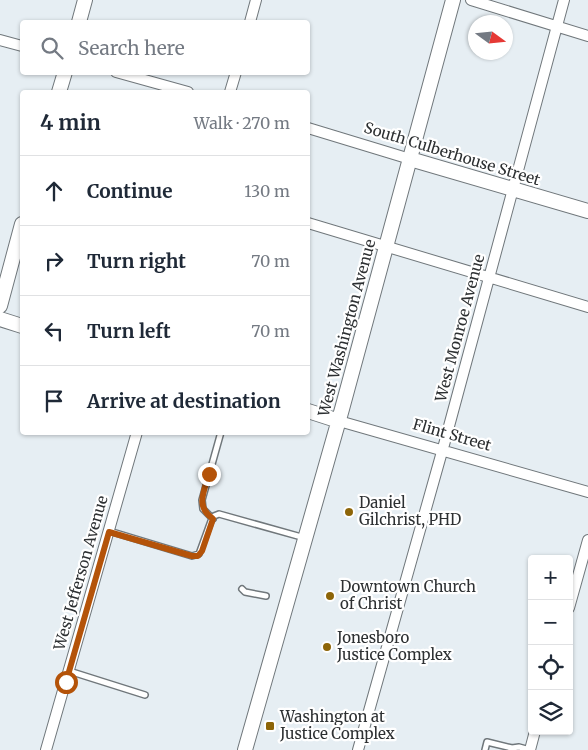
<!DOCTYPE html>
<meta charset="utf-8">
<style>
:root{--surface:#fff;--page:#f6f6f7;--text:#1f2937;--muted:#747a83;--line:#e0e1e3}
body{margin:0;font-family:Merriweather,serif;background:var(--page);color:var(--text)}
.controls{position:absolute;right:15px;bottom:15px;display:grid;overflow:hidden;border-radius:5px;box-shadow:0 1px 4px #0004}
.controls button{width:45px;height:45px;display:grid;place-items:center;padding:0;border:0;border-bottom:1px solid var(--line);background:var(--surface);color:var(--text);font:25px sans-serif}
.compass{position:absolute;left:468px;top:15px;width:45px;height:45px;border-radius:50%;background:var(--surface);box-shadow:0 1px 4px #0004;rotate:105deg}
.stop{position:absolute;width:15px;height:15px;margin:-11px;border:4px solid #b45309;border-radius:50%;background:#fff}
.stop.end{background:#b45309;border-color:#fff;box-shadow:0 1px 5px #0008}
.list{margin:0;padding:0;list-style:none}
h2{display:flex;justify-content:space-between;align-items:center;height:65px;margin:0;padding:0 20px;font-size:21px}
h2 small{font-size:16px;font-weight:400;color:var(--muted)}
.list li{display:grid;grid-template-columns:32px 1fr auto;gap:15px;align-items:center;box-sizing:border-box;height:70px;padding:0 20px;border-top:1px solid var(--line)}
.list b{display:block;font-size:19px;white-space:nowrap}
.list em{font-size:16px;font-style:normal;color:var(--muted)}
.icon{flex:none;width:28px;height:28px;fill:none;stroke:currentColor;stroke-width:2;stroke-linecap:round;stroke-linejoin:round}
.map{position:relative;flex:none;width:588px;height:750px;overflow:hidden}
.search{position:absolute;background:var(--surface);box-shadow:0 1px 4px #0004;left:20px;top:20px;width:290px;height:55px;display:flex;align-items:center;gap:12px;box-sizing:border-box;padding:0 18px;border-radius:5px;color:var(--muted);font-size:19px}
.panel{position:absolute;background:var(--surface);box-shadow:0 1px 4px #0004;left:20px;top:90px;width:290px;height:345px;border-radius:5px}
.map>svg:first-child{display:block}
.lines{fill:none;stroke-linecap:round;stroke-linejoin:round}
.lane-casing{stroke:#70777b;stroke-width:8}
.street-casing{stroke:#70777b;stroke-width:12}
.secondary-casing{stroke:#70777b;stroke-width:16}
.lane{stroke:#fff;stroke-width:5}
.street{stroke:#fff;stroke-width:10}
.secondary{stroke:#fff;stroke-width:14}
.route{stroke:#b45309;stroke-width:6}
.poi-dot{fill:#8d6508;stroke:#fff;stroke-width:2}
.labels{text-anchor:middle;stroke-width:4.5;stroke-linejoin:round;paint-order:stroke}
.street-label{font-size:15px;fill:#2d3032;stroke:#fff}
.poi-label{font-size:15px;fill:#2d3032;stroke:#fff;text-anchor:start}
</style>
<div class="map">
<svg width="588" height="750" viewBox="0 0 588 750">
<rect width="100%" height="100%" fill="#e6eef3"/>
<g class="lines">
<g class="lane-casing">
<path id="lane" d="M213,519L203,509L202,500L221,432
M109,531L192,556L199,554L211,521L214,516L219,514L305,538
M242,589L245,592L266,596
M69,671L145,695
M485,750L487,742L512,748
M511,750L512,748L519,747L530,750"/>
</g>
<g class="street-casing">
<path id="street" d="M471,0L588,36
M250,22L256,0
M0,40L22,46
M116,72L188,92
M230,92L236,72
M308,128L410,159
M308,223L588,307
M339,421L588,492
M569,608L588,540
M46,750L137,432
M358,750L445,441L564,0
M530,750L535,731"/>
</g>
<g class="secondary-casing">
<path id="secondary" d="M79,22L85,0
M59,92L65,72
M410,159L588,211
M0,306L22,224
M0,319L22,326
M308,411L339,421
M245,750L342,409L453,0"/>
</g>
<use href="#lane" class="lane"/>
<use href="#street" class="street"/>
<use href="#secondary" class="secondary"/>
</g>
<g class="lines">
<path class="route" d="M66,682L109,532L192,556H198L202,551L213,519C195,506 204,492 209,474"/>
</g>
<g class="poi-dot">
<circle cx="349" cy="512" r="5"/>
<circle cx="330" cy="596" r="5"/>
<circle cx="327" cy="647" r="5"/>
<rect x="265" y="721" width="10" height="10" rx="2.5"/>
</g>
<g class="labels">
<g class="street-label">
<text transform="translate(452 154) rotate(17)" y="5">South Culberhouse Street</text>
<text transform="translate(347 328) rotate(-75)" y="5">West Washington Avenue</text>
<text transform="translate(460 328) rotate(-75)" y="5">West Monroe Avenue</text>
<text transform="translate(452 435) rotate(16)" y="5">Flint Street</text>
<text transform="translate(81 573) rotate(-74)" y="5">West Jefferson Avenue</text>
</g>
<g class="poi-label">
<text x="359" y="508">Daniel<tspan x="359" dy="17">Gilchrist, PHD</tspan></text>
<text x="340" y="592">Downtown Church<tspan x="340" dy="17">of Christ</tspan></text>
<text x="337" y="643">Jonesboro<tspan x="337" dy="17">Justice Complex</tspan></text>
<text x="280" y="722">Washington at<tspan x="280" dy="17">Justice Complex</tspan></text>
</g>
</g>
</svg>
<div class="controls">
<button>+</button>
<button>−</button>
<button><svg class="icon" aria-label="locate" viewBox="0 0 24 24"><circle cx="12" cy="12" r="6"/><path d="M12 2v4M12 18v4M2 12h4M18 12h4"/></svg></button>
<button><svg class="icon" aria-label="layers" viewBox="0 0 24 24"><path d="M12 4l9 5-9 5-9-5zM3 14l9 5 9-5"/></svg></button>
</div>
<svg class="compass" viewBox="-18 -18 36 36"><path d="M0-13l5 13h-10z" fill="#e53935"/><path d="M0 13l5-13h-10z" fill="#747a83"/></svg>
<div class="stop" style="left:66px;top:682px"></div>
<div class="stop end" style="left:209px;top:474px"></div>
<div class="search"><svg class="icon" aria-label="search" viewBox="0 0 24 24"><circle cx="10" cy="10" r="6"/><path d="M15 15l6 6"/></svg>Search here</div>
<section class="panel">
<h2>4 min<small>Walk · 270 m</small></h2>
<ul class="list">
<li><svg class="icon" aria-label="ahead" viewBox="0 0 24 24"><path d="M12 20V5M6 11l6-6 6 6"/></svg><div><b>Continue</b></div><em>130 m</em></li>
<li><svg class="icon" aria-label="right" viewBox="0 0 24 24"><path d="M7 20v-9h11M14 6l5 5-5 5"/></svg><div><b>Turn right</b></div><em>70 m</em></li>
<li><svg class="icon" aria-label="left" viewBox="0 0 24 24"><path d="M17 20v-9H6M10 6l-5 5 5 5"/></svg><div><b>Turn left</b></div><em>70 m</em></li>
<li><svg class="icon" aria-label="arrive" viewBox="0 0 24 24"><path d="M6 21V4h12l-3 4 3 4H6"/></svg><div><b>Arrive at destination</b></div></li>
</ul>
</section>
</div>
